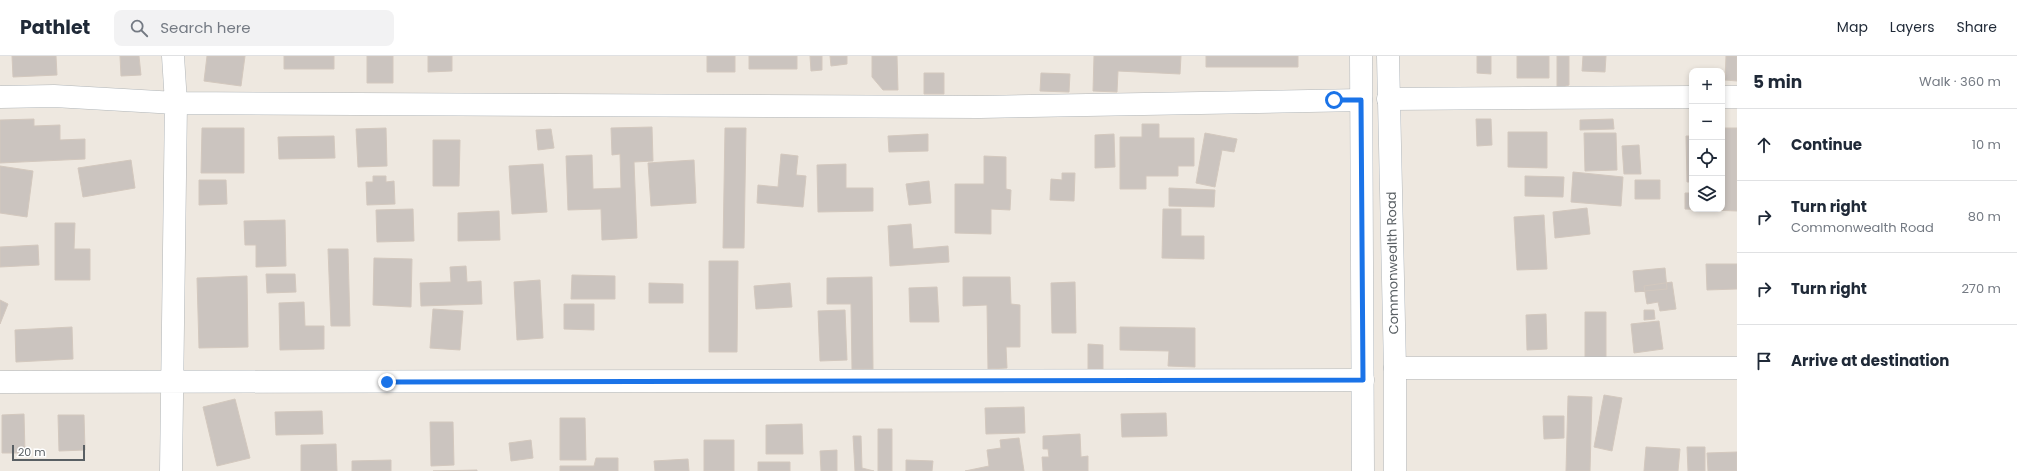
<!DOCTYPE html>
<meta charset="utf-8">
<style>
:root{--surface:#fff;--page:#f2f2f3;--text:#1f2937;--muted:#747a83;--line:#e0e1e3}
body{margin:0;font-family:Poppins,sans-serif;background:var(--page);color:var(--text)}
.controls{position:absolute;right:12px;top:12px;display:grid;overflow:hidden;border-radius:8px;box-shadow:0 2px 6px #0003}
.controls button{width:36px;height:36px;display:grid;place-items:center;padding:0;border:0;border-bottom:1px solid var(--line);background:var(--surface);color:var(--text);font:20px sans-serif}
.scale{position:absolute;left:12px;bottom:10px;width:73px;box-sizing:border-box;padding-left:4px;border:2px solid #595f63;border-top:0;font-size:11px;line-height:14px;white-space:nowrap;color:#595f63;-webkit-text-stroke:3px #fff;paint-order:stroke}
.stop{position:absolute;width:12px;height:12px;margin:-9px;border:3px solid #1a73e8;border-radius:50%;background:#fff}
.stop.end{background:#1a73e8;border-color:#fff;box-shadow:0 1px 4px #0008}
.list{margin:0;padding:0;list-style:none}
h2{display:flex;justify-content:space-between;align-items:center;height:52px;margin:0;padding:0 16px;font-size:17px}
h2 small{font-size:13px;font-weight:400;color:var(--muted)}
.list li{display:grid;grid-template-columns:26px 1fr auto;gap:12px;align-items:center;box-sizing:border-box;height:72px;padding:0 16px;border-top:1px solid var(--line)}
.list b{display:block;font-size:15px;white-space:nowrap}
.list p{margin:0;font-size:13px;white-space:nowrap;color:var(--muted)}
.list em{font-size:13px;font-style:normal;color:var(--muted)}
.icon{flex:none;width:22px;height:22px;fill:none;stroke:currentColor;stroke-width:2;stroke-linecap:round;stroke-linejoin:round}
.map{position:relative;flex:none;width:1737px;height:415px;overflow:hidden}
header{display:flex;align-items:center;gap:24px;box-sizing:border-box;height:56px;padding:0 20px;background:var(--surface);border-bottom:1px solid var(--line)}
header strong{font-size:19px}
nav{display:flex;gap:22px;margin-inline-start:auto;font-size:14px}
.search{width:280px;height:36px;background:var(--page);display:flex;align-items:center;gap:10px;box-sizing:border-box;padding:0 14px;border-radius:8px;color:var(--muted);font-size:15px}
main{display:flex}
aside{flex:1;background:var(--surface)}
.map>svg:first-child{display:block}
.building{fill:#cbc4bf;stroke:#d3c8be}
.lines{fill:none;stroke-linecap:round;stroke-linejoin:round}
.minor-casing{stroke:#b1b6b9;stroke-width:23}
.secondary-casing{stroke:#b2b8bd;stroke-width:23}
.minor{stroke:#fff;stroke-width:22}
.secondary{stroke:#fff;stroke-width:22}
.route{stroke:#1a73e8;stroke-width:5}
.labels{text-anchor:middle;stroke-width:4;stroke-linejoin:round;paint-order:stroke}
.street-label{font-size:13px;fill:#595f63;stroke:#fff}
</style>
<header>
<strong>Pathlet</strong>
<div class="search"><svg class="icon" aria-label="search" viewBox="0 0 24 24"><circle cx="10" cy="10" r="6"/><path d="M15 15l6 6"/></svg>Search here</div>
<nav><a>Map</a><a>Layers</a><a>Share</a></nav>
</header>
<main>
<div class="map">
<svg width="1737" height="415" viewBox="0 0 1737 415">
<rect width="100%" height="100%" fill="#eee8e0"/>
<path class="building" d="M12,0H56L57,19L13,21Z
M120,0H139L141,19L121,20Z
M207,0H245L241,30L204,25Z
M284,0H334V13H284Z
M367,0H393V27H367Z
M428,0H452V15L428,16Z
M707,0H735V16H707Z
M749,0H797V13H749Z
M810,0H822V14L811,15Z
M830,0H847V8L831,10Z
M872,0H897L898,34H883L872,21Z
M1094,0H1181L1180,18L1118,15L1117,36L1093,35Z
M1206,0H1298V11H1206Z
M1477,0H1491V18L1477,17Z
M1517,0H1549V22H1517Z
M1557,0H1569V29L1557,33Z
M1583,0H1606L1605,16L1582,15Z
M1726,0H1737V25L1725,24Z
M924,17H944V38H924Z
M1041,17L1070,18L1069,36L1040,35Z
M34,63V70L60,69V84L85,83V103L0,107V64Z
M1476,63H1491L1492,89L1477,90Z
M1613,63L1614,73L1580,74V64Z
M1142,68H1159V82H1194V110H1178V120H1146V133H1120V81H1142Z
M652,71L653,105L634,106L637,182L602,184L601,153L568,154L566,100L592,99L593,133L621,132L620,98L612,99L611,72Z
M202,72H244V117H201Z
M386,72L387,110L358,111L356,73Z
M725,72H746L744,192H723Z
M1722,72H1737V155L1685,153V137H1692V153H1722Z
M551,73L554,92L538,94L536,74Z
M1508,76H1547V112L1508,111Z
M1205,77L1237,83L1234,96L1222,94L1215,131L1196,127Z
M1584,77H1616L1617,114L1585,115Z
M928,78V95L889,96L888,80Z
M1114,78L1115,111L1095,112V79Z
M334,80L335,102L279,103L278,81Z
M1686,80H1692V126H1687Z
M433,84H460L459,130H433Z
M1639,89L1641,118H1624L1622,90Z
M781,98L798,100L796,119L806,120L803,151L757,147L758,129L778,131Z
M984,100L1006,101V133L1011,134L1010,154L991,153V178L955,177V128H984Z
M131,104L135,132L83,141L78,112Z
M694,104L696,147L651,150L648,107Z
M543,108L547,156L512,158L509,110Z
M846,108V132H873V155L818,156L817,109Z
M0,110L33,115L27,161L0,157Z
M1573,116L1623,121L1621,150L1571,146Z
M1062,117H1075L1074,145L1050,144L1051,123L1062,124Z
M373,120H386V126L394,125L395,148L367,149L366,126H373Z
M1525,120L1564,121L1563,141L1525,140Z
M199,124H226L227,148L199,149Z
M1635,124H1660V143H1635Z
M929,125L931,147L909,149L906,128Z
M1169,132L1215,134L1214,151L1169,150Z
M1587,152L1590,178L1555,182L1553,156Z
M413,153L414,185L377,186L376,154Z
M1163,153H1181V180H1204V203L1162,202Z
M499,155L500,184L458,185V157Z
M1544,159L1547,213L1517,214L1514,161Z
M285,164L286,210L256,211V189H245L244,165Z
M55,167H75L74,193H90V224H55Z
M911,168L913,193L948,190L949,206L890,210L888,170Z
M38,189L39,209L0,211V191Z
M328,193H348L350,270H331Z
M374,202L412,203L411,251L373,249Z
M709,205H738L737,296H709Z
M1706,208H1737V233L1707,234Z
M466,210L467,226L481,225L482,248L421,250L420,227L451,226L450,211Z
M1665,212L1667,233L1635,236L1633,215Z
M266,218H295L296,236L267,237Z
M572,219L615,220V243H571Z
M247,220L248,291L199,292L197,222Z
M872,221L873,313H852L851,248H827V222Z
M963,221H1010L1011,248L1020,249V291H1006L1007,312L988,313L987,249L963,250Z
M540,224L543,282L517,284L514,226Z
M1075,226L1076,277H1052L1051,227Z
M1672,226L1676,253L1660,255L1658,246L1647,248L1644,230Z
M649,227L683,228V247H649Z
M790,227L792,251L756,253L754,230Z
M937,231L939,266H910L909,232Z
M0,244L8,248L0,268Z
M304,246L305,270H324V293L280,294L279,247Z
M564,248H594V274L564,273Z
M433,253L463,255L460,294L430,292Z
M845,254L847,304L820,305L818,255Z
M1644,254H1654L1655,263L1644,264Z
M1585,256H1606V302L1585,303Z
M1546,258L1547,293L1527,294L1526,259Z
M1659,265L1663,293L1634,297L1631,268Z
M72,271L73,303L16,306L15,274Z
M1120,271L1195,272V311L1168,310L1169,295L1120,294Z
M1088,288L1103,289V313H1088Z
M1604,339L1622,342L1612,395L1594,391Z
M1568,340L1592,341L1590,415H1566Z
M235,343L250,402L217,410L203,351Z
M1024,351L1025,377L986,378L985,352Z
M322,355L323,378L276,379L275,356Z
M1166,357L1167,380L1122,381L1121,358Z
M24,358L25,397H2V359Z
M58,359H84L85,394L59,395Z
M1543,360H1564V382L1544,383Z
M560,362H585L586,404H560Z
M430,366H453L454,409L431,410Z
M802,368L803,398H766V369Z
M878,373H892V415H878Z
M1080,378L1081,401L1088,400V415H1043L1042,401H1049L1048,393H1043V380Z
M853,380H861L862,412L874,415H855Z
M1019,382L1024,415H965L989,410L987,394L1001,392L1000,384Z
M531,384L533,402L511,405L509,387Z
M704,384H734V415H704Z
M336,388L337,415H301V389Z
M1646,391L1680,393L1678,415H1644Z
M1687,391H1705V415H1688Z
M837,394V415H821L820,395Z
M1737,396V415H1708L1707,397Z
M596,402H618V415H560V410H594Z
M688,403L689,415H655L654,405Z
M391,404V415H352V405Z
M906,404L933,405L932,415H906Z
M758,406H790V415H758Z
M477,414V415H433Z"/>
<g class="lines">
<g class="minor-casing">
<path id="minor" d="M0,41L54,40L176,47L980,51L1361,44
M1722,41H1737
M1388,43L1692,41
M1395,312H1737
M0,326L1363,324
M171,415L176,47L173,0"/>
</g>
<g class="secondary-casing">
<path id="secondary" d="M1361,0L1363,415
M1388,0L1395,312V415"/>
</g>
<use href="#minor" class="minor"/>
<use href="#secondary" class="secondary"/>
</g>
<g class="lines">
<path class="route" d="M387,326L1363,324L1361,44H1334"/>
</g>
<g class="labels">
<g class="street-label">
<text transform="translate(1392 207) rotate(-91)" y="5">Commonwealth Road</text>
</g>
</g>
</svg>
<div class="controls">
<button>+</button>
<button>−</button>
<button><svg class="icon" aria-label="locate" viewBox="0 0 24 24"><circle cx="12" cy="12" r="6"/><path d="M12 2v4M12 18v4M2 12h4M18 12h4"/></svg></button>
<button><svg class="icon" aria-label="layers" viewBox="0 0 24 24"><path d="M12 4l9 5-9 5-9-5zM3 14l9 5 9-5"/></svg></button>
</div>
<div class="scale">20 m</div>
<div class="stop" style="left:1334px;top:44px"></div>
<div class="stop end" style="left:387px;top:326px"></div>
</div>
<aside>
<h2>5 min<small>Walk · 360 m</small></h2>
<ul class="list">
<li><svg class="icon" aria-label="ahead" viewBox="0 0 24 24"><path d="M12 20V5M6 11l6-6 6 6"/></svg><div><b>Continue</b></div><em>10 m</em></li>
<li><svg class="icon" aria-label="right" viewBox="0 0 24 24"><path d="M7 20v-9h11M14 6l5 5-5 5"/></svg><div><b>Turn right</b><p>Commonwealth Road</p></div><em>80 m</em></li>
<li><svg class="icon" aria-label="right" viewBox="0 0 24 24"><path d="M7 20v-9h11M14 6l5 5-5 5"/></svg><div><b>Turn right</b></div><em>270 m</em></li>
<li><svg class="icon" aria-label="arrive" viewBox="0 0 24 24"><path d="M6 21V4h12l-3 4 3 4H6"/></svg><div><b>Arrive at destination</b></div></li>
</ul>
</aside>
</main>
